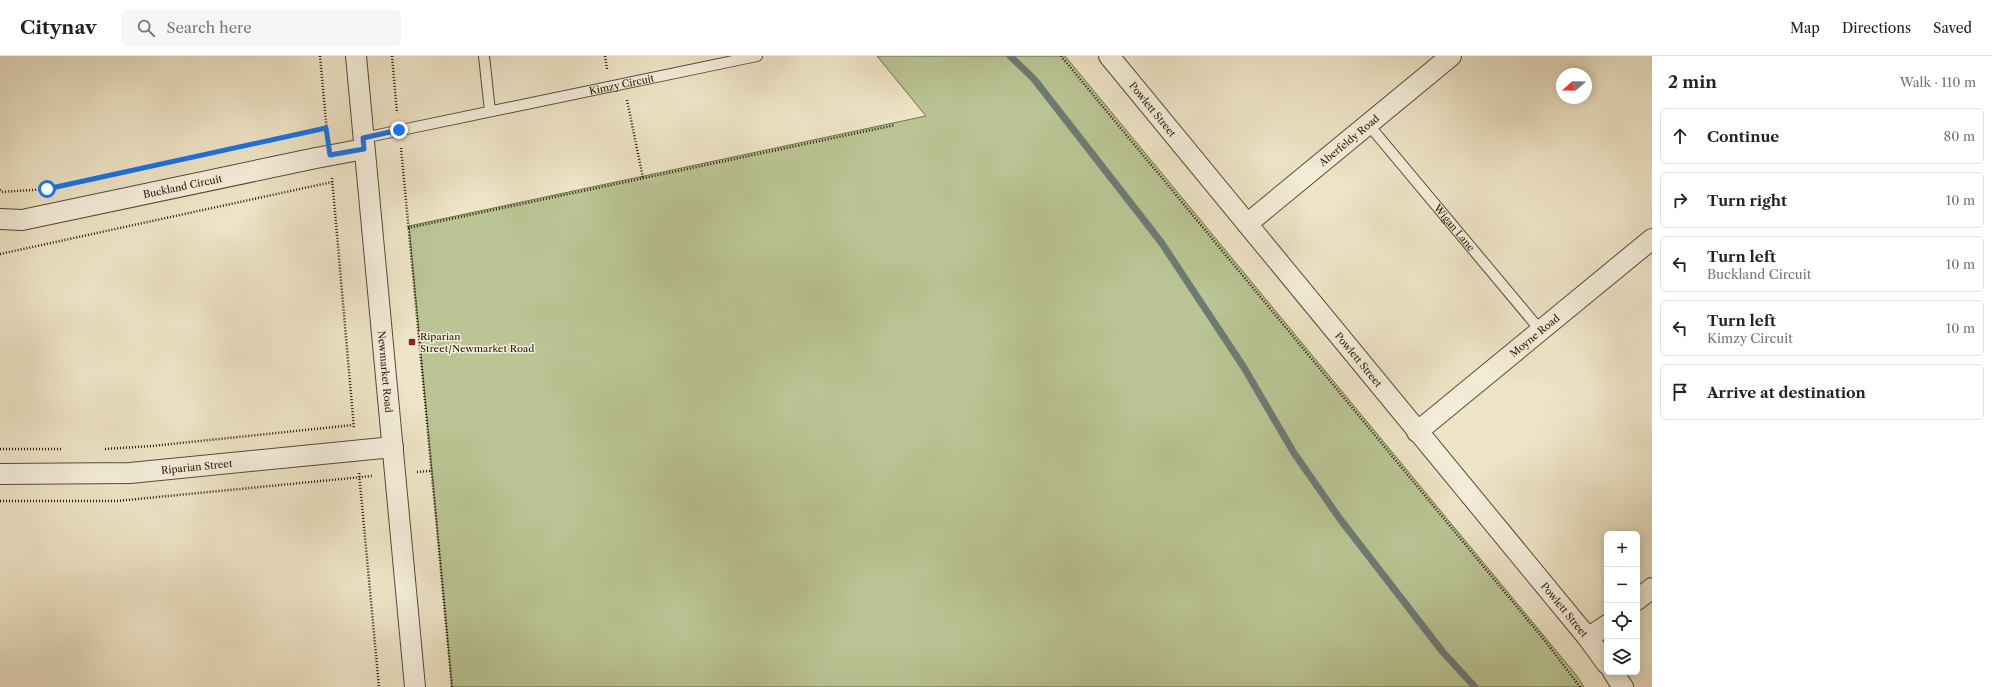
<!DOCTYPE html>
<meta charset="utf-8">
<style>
:root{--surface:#fff;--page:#f6f6f6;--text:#222;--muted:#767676;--line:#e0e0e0}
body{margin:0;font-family:"Libre Caslon Text",serif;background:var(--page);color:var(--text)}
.controls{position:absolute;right:12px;bottom:12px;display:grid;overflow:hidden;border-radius:6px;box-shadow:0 2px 10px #0003}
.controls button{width:36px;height:36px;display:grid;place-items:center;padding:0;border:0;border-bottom:1px solid var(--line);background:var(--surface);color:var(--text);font:20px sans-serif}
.compass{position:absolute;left:1556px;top:12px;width:36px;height:36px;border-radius:50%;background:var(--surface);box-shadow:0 2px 10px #0003;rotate:250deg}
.stop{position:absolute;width:12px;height:12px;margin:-9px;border:3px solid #1a73e8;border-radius:50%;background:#fff}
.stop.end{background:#1a73e8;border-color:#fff;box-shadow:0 1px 4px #0008}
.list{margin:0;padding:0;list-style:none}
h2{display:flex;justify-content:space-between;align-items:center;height:52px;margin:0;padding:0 16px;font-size:17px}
h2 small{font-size:13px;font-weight:400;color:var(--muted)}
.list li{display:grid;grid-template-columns:26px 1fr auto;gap:12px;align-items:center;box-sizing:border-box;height:56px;margin:0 8px 8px;padding:0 8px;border:1px solid var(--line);border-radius:6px}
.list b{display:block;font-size:15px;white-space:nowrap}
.list p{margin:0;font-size:13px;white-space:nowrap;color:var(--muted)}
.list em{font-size:13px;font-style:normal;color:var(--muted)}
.icon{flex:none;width:22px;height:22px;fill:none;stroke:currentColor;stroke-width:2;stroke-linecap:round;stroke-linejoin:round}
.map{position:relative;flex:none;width:1652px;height:631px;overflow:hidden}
header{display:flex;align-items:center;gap:24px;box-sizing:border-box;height:56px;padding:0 20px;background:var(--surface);border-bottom:1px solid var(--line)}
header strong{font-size:19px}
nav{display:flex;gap:22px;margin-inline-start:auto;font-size:14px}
.search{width:280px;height:36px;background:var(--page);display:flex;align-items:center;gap:10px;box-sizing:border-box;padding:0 14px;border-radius:6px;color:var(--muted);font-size:15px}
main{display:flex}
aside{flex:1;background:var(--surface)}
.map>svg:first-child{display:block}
.green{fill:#bac494;stroke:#706e4e}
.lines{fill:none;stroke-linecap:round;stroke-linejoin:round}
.stream{stroke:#6d7b74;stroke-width:7}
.service-casing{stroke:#594a37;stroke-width:12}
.minor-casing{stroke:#594a37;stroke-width:22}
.path{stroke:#271707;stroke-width:2.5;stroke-dasharray:1 2;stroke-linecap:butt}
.service{stroke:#f4edda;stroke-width:10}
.minor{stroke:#f4edda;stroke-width:20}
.route{stroke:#1a73e8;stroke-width:5}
.poi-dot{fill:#8f2418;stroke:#f4edda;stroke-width:1.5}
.labels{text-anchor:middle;stroke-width:3;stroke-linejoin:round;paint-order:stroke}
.street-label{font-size:10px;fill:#271707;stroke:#f4edda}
.poi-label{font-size:10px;fill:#271707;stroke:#f4edda;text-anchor:start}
</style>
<header>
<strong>Citynav</strong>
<div class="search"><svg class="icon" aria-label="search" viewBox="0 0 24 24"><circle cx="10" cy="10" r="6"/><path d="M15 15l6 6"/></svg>Search here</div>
<nav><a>Map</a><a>Directions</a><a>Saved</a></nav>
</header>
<main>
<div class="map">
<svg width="1652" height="631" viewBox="0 0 1652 631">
<rect width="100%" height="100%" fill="#eee4c6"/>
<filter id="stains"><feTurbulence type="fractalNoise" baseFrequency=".005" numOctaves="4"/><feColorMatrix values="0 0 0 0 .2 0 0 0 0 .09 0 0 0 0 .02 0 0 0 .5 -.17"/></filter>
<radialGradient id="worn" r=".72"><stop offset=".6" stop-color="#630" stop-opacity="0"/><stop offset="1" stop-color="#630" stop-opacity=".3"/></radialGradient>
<path class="green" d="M877,0H1065L1577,620L1584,631H452L409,170L926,60Z"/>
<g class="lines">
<path class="stream" d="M1010,0L1034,23L1161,186L1243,310L1294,397L1340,463L1442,595L1475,631"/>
<g class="service-casing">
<g id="service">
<path d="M484,0L490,55"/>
<path id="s1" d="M1368,68L1541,275"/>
<path id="s2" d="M363,82L757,0"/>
</g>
</g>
<g class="minor-casing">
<g id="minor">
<path id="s3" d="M356,0L415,631"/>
<path id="s4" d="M1109,0L1588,582L1607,608"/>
<path id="s5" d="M0,163L22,164L316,102L364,93"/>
<path id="s6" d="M1247,168L1451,0"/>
<path id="s7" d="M1417,376L1652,183"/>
<path id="s8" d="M0,418L130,417L393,391"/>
<path d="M1637,544L1652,532"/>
<path d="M1588,582L1607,569"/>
<path d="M1613,616L1623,631"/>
</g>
</g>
<path class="path" d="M320,0L327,77
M392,0L397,57
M605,0L607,13
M1061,0L1546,586L1580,631
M627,44L643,122
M401,92L452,631
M332,122L354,372
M0,134L2,136L47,133L326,72
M408,172L895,69
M0,198L332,126
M0,393H62
M105,393L152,390L353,369
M417,416L430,415
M359,417L379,631
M0,445H117L372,420"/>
<use href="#service" class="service"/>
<use href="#minor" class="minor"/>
</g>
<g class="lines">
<path class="route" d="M47,133L326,72L330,99L364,93L363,82L399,74"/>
</g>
<rect class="poi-dot" x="408" y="282" width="8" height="8" rx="2"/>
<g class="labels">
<g class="street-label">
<text dy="4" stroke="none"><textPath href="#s2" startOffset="264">Kimzy Circuit</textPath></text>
<text dy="4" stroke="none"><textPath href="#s4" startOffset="69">Powlett Street</textPath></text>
<text dy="4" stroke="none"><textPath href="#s6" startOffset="132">Aberfeldy Road</textPath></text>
<text dy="4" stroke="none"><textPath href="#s5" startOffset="186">Buckland Circuit</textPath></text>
<text dy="4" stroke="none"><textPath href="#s1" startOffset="135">Wigan Lane</textPath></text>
<text dy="4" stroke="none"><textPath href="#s7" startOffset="152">Moyne Road</textPath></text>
<text dy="4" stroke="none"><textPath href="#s4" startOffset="393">Powlett Street</textPath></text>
<text dy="4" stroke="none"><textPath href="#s3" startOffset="317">Newmarket Road</textPath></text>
<text dy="4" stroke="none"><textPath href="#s8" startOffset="197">Riparian Street</textPath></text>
<text dy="4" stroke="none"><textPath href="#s4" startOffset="717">Powlett Street</textPath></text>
</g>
<g class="poi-label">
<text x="420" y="284">Riparian<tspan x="420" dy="12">Street/Newmarket Road</tspan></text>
</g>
</g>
<rect width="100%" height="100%" filter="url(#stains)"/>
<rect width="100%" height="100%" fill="url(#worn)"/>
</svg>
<div class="controls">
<button>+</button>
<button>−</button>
<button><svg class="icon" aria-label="locate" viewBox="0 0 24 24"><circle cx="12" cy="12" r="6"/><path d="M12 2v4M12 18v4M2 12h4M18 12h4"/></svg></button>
<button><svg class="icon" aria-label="layers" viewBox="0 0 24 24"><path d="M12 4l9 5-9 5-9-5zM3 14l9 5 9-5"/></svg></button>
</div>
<svg class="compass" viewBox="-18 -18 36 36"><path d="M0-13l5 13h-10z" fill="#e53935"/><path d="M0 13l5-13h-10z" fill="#767676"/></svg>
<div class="stop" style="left:47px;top:133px"></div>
<div class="stop end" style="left:399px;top:74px"></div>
</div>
<aside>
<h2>2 min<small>Walk · 110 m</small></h2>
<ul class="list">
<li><svg class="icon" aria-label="ahead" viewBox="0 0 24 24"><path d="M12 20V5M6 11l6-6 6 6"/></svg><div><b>Continue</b></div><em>80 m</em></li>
<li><svg class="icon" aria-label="right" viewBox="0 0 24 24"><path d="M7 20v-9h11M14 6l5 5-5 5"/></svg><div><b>Turn right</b></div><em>10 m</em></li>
<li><svg class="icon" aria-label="left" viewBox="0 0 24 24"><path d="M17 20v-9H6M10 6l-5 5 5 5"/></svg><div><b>Turn left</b><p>Buckland Circuit</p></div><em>10 m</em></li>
<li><svg class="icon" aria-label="left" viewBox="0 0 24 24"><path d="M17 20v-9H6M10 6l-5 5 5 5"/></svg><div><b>Turn left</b><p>Kimzy Circuit</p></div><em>10 m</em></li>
<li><svg class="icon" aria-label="arrive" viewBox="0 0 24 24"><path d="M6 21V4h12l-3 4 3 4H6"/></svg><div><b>Arrive at destination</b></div></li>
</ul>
</aside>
</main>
